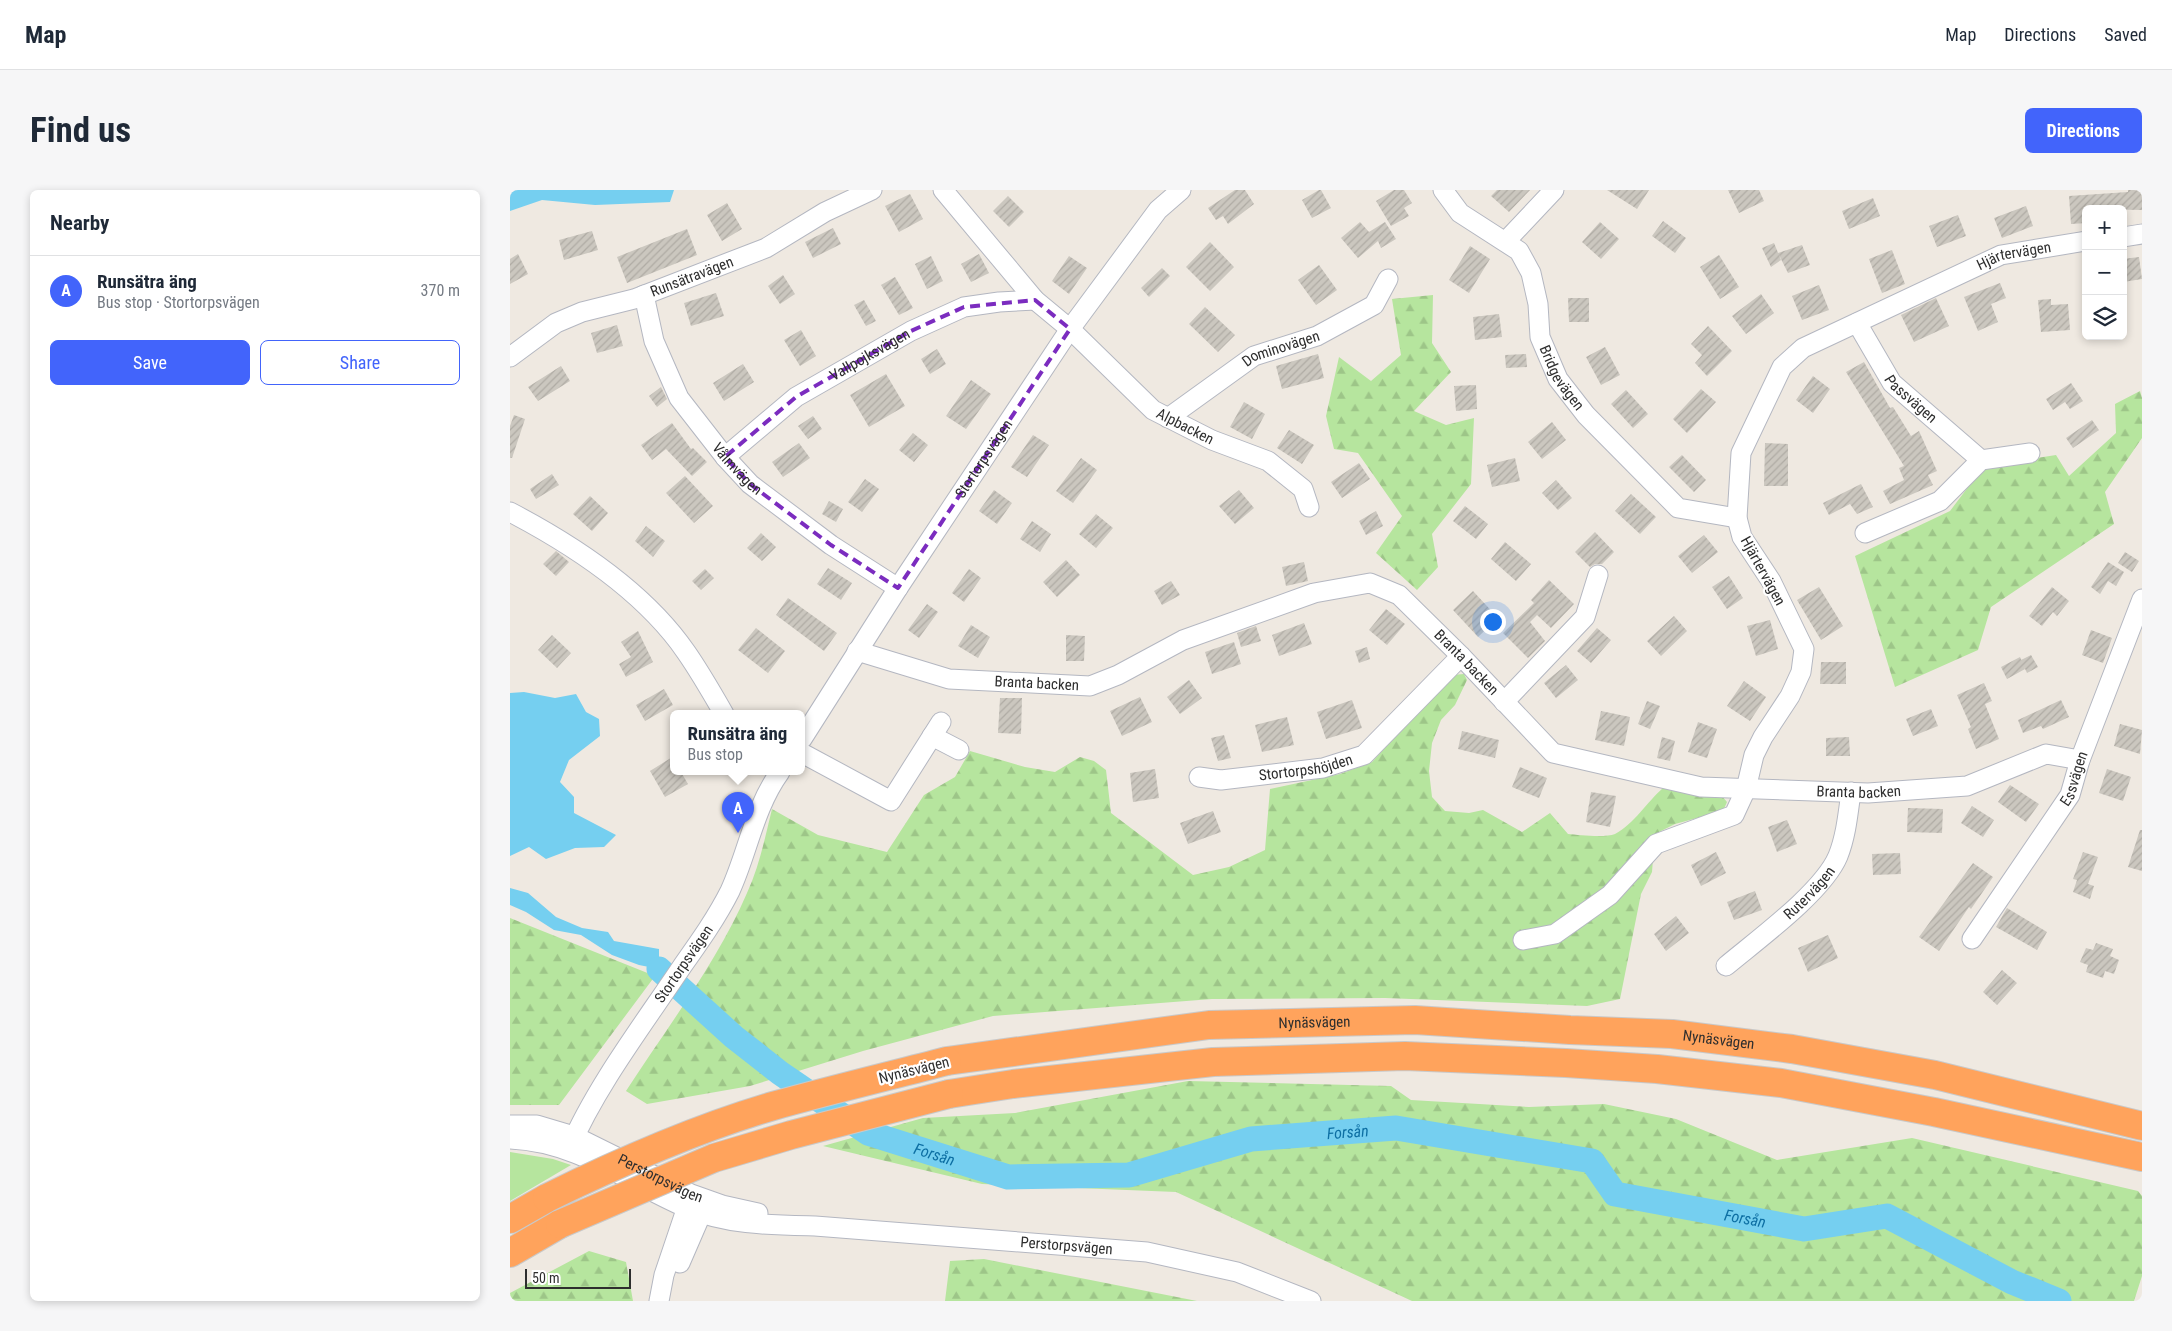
<!DOCTYPE html>
<meta charset="utf-8">
<style>
:root{--surface:#fff;--page:#f6f6f7;--text:#1f2937;--muted:#747a83;--line:#e0e1e3;--accent:#4264fb}
body{margin:0;font-family:"Roboto Condensed",sans-serif;background:var(--page);color:var(--text)}
.controls{position:absolute;right:15px;top:15px;display:grid;overflow:hidden;border-radius:8px;box-shadow:0 2px 8px #0003}
.controls button{width:45px;height:45px;display:grid;place-items:center;padding:0;border:0;border-bottom:1px solid var(--line);background:var(--surface);color:var(--text);font:25px sans-serif}
.scale{position:absolute;left:15px;bottom:12px;width:106px;box-sizing:border-box;padding-left:5px;border:2px solid #2e2e2e;border-top:0;font-size:14px;line-height:18px;white-space:nowrap;color:#2e2e2e;-webkit-text-stroke:4px #fff;paint-order:stroke}
.you{position:absolute;left:982px;top:431px;width:18px;height:18px;margin:-12px;border:4px solid #fff;border-radius:50%;background:#1a73e8;box-shadow:0 0 0 8px #1a73e833}
.badge{display:grid;place-items:center;width:32px;height:32px;border-radius:50%;background:var(--accent);color:#fff;font-size:16px;font-weight:700}
.pin{position:absolute;translate:-50% -41px;filter:drop-shadow(0 1px 2px #0008)}
.pin::after{content:'';position:absolute;top:26px;width:18px;height:15px;background:inherit;clip-path:polygon(0 0,100% 0,50% 100%)}
.popup{position:absolute;left:160px;top:520px;width:135px;height:65px;box-sizing:border-box;display:grid;place-content:center;border-radius:8px;background:var(--surface);filter:drop-shadow(0 1px 4px #0005);font-size:16px;white-space:nowrap;color:var(--muted)}
.popup b{font-size:19px;color:var(--text)}
.popup::after{content:'';position:absolute;left:50%;top:100%;margin-left:-10px;border:10px solid transparent;border-top-color:var(--surface)}
.list{margin:0;padding:0;list-style:none}
h2{display:flex;justify-content:space-between;align-items:center;height:65px;margin:0;padding:0 20px;font-size:21px}
h2 small{font-size:16px;font-weight:400;color:var(--muted)}
.list li{display:grid;grid-template-columns:32px 1fr auto;gap:15px;align-items:center;box-sizing:border-box;height:70px;padding:0 20px;border-top:1px solid var(--line)}
.list b{display:block;font-size:19px;white-space:nowrap}
.list p{margin:0;font-size:16px;white-space:nowrap;color:var(--muted)}
.list em{font-size:16px;font-style:normal;color:var(--muted)}
.actions{display:flex;gap:10px;padding:15px 20px}
.actions a{flex:1;padding:11px 0;border:1px solid var(--accent);border-radius:8px;text-align:center;font-size:18px;color:var(--accent)}
.actions .main{background:var(--accent);color:#fff}
.icon{flex:none;width:28px;height:28px;fill:none;stroke:currentColor;stroke-width:2;stroke-linecap:round;stroke-linejoin:round}
.map{position:relative;flex:none;width:1632px;height:1111px;overflow:hidden;border-radius:8px}
header{display:flex;align-items:center;gap:30px;box-sizing:border-box;height:70px;padding:0 25px;background:var(--surface);border-bottom:1px solid var(--line)}
header strong{font-size:24px}
nav{display:flex;gap:28px;margin-inline-start:auto;font-size:18px}
.intro{display:flex;align-items:center;justify-content:space-between;box-sizing:border-box;height:120px;padding:0 30px}
h1{margin:0;font-size:35px}
.button{padding:12px 22px;border-radius:8px;background:var(--accent);color:#fff;font-size:18px;font-weight:700}
main{display:flex;gap:30px;padding:0 30px}
aside{flex:1;background:var(--surface);border-radius:8px;box-shadow:0 2px 8px #0003}
.map>svg:first-child{display:block}
.grass{fill:#b6e59e}
.forest{fill:url(#forest-firs)}
.water{fill:#75cff0}
.lines{fill:none;stroke-linecap:round;stroke-linejoin:round}
.river{stroke:#75cff0;stroke-width:25}
.building{fill:url(#building-hatch)}
.minor-casing{stroke:#b4b7c1;stroke-width:21}
.highway-casing{stroke:#c9c9c9;stroke-width:30}
.minor{stroke:#fff;stroke-width:19}
.highway{stroke:#ffa35c;stroke-width:28}
.highway-bridge-casing{stroke:#c9c9c9;stroke-width:30;stroke-linecap:butt}
.highway-bridge{stroke:#ffa35c;stroke-width:28}
.marked{fill:none;stroke:#7b2cbf;stroke-width:4;stroke-dasharray:10 6;stroke-linejoin:round}
.labels{text-anchor:middle;stroke-width:4.5;stroke-linejoin:round;paint-order:stroke}
.street-label{font-size:15px;fill:#2e2e2e;stroke:#fff}
.water-label{font-size:16px;font-style:italic;fill:#0d6fa3;stroke:#fff}
</style>
<header>
<strong>Map</strong>
<nav><a>Map</a><a>Directions</a><a>Saved</a></nav>
</header>
<div class="intro"><h1>Find us</h1><a class="button">Directions</a></div>
<main>
<aside>
<h2>Nearby<small></small></h2>
<ul class="list">
<li><span class="badge">A</span><div><b>Runsätra äng</b><p>Bus stop · Stortorpsvägen</p></div><em>370 m</em></li>
</ul>
<div class="actions"><a class="main">Save</a><a>Share</a></div>
</aside>
<div class="map">
<svg width="1632" height="1111" viewBox="0 0 1632 1111">
<defs>
<pattern id="forest-firs" width="22" height="20" patternUnits="userSpaceOnUse" patternTransform="scale(1.25)"><rect width="22" height="20" fill="#b6e59e"/><path d="M5 1l3.5 6h-7zM16 11l3.5 6h-7z" fill="#9dc588"/></pattern>
<pattern id="building-hatch" width="6" height="6" patternUnits="userSpaceOnUse" patternTransform="scale(1.25)"><rect width="6" height="6" fill="#cbc7bf"/><path d="M-1 1l2-2M0 6l6-6M5 7l2-2" fill="none" stroke="#afaba4"/></pattern>
</defs>
<rect width="100%" height="100%" fill="#efe9e1"/>
<path class="grass" d="M0,962L43,969L61,975L0,1011Z"/>
<path class="forest" d="M923,105L922,153L941,182L904,221L936,235L964,228L961,294L922,344L928,377L907,400L866,363L892,326L848,263L824,259L816,226L829,167L861,191L891,165L882,109Z
M1630,201L1632,208V248L1595,302L1604,334L1481,417L1468,460L1385,497L1345,366L1440,321L1474,276L1546,265L1559,286L1606,243L1605,214Z
M954,484L957,490L945,515L931,530L922,553L919,581L922,607L935,621L959,623L973,620L1012,642L1040,623L1058,644C1069,645 1095,648 1105,644C1124,634 1137,612 1153,598L1186,604L1211,605L1217,612L1213,621L1165,634L1145,644L1142,682L1131,704L1110,809L1077,816L875,808L702,809L483,826L353,861L240,896L137,914L116,901C156,839 208,771 237,703C249,677 255,648 262,619L308,645L377,662L414,605L445,587L460,561L515,577L545,582L570,567L584,571L596,580L601,623L683,685L719,677L755,660L760,599L830,584L862,572L942,485Z
M0,728L145,786L49,915H0Z
M678,891L881,896L901,910L1019,917L1094,914L1166,929L1267,970L1402,948L1628,1001L1632,1006V1086L1624,1111H902L666,1002L472,994L313,956L413,928L505,923Z
M79,1061L116,1072L123,1111H0V1103Z
M474,1069L687,1111H435L440,1071Z"/>
<path class="water" d="M0,0H164L160,12L85,15L32,10L0,21Z
M14,502L45,508L66,504L76,522L89,529L90,546L59,570L50,592L64,607V623L106,645L94,657L65,658L36,669L19,657L0,666V503Z
M0,698L18,703L46,727L72,738L98,742L104,751L149,759V779L129,775L102,765L71,745L44,740L16,722L0,715Z"/>
<g class="lines">
<path class="river" id="s1" d="M149,779L224,847L270,883L358,943L498,987L619,985L741,949L886,938L1082,971L1105,1004L1294,1039L1377,1026L1502,1092L1549,1111"/>
</g>
<path class="building" d="M725,0H735L744,14L718,34L713,26L706,30L698,18Z
M809,0H811L821,18L802,28L792,10Z
M884,0H894L902,13L894,18L899,26L881,36L866,11Z
M987,0H1020L999,22L981,6Z
M1097,0H1139L1127,19Z
M1218,0H1249L1254,11L1229,23Z
M1618,0H1632V20L1576,19V33L1561,34L1559,6L1618,2Z
M400,4L413,29L389,42L375,16Z
M498,6L514,22L499,37L483,21Z
M1363,8L1370,26L1339,39L1332,21Z
M217,13L232,39L212,51L197,25Z
M1516,16L1523,36L1492,48L1484,28Z
M1448,25L1456,46L1427,57L1419,36Z
M1153,31L1176,48L1165,63L1142,46Z
M850,32L859,42L875,32L886,49L871,58L868,51L848,68L831,48Z
M1090,32L1109,49L1091,69L1072,52Z
M323,38L331,54L303,68L295,52Z
M177,39L187,65L117,93L107,67Z
M82,41L88,60L54,70L49,50Z
M700,52L724,77L700,101L676,77Z
M1264,53L1271,70L1261,77L1252,58Z
M1292,55L1300,75L1278,83L1268,63Z
M960,56L980,69L959,103L939,90Z
M1382,60L1395,94L1372,103L1359,69Z
M8,64L18,84L0,94V69Z
M469,64L479,83L461,92L451,74Z
M1209,65L1229,97L1210,109L1190,77Z
M421,66L433,91L417,99L405,74Z
M559,66L577,78L559,104L542,91Z
M1629,67L1632,89L1613,92V69Z
M809,75L827,100L806,115L788,90Z
M652,78L660,86L639,107L631,98Z
M273,85L285,104L270,114L258,96Z
M385,87L403,118L389,125L371,95Z
M1490,93L1496,108L1481,114L1488,132L1468,141L1454,107Z
M1309,95L1319,120L1292,130L1282,106Z
M206,103L214,126L181,136L174,113Z
M1251,104L1264,123L1236,144L1222,126Z
M1058,108H1079V132H1059Z
M1426,108L1439,136L1404,152L1391,125Z
M1541,109V115L1558,114L1560,140L1531,142L1528,110Z
M354,110L366,131L356,136L344,115Z
M695,117L725,145L708,162L679,134Z
M989,124L992,147L965,150L963,127Z
M107,135L113,156L87,163L81,143Z
M1198,136L1222,161L1197,186L1185,173L1192,165L1181,154Z
M291,140L306,166L290,176L274,150Z
M1095,157L1110,185L1091,195L1076,167Z
M427,159L436,174L420,184L411,169Z
M808,164L814,188L772,199L766,176Z
M1016,164L1017,177L996,178L995,165Z
M1354,172L1380,218L1383,217L1401,246L1409,241L1427,281L1418,285L1423,295L1380,314L1373,301L1394,290L1389,278L1394,276L1336,182Z
M233,174L244,192L214,211L203,193Z
M51,176L60,191L28,211L18,197Z
M376,184L395,216L359,237L340,205Z
M1303,186L1320,199L1303,223L1286,210Z
M461,190L481,204L456,239L436,226Z
M1561,193L1573,211L1560,219L1555,212L1543,220L1536,209Z
M966,195L967,219L946,221L944,196Z
M151,197L157,209L147,217L139,206Z
M1191,199L1206,212L1177,243L1163,229Z
M1116,200L1138,224L1123,238L1101,214Z
M734,212L755,224L742,249L720,237Z
M4,225L15,229L2,268H0V236Z
M303,226L312,239L298,249L288,236Z
M1582,230L1589,240L1563,258L1556,248Z
M1042,232L1056,250L1032,269L1018,252Z
M162,233L181,259L183,258L197,272L182,286L156,259L142,270L131,255Z
M779,240L804,255L792,274L767,258Z
M403,243L418,255L404,272L389,260Z
M523,245L539,255L517,287L501,277Z
M289,253L300,268L273,287L262,272Z
M1255,253L1278,254V296H1254Z
M1172,265L1196,290L1184,302L1159,277Z
M571,268L587,280L563,313L546,301Z
M1005,268L1010,291L982,297L977,275Z
M849,273L860,289L832,308L821,292Z
M42,284L49,295L26,309L20,299Z
M175,286L203,316L184,333L156,303Z
M355,289L369,299L352,322L338,312Z
M1046,290L1062,308L1048,320L1032,303Z
M1351,294L1363,317L1347,324L1340,314L1319,325L1313,313Z
M484,300L502,313L487,334L469,321Z
M729,300L744,318L725,334L709,316Z
M1121,304L1146,327L1130,344L1105,321Z
M80,306L98,323L82,341L63,324Z
M319,311L333,319L326,332L312,324Z
M955,316L978,334L966,349L943,331Z
M866,321L873,336L856,345L849,331Z
M586,324L603,338L586,358L569,344Z
M522,331L541,344L530,362L510,349Z
M136,336L155,351L143,367L125,351Z
M1085,342L1104,362L1092,374H1085L1080,377L1065,362Z
M251,343L266,357L252,371L237,358Z
M1194,345L1208,362L1182,383L1168,366Z
M995,352L1021,374L1006,391L981,369Z
M46,361L59,372L46,386L33,374Z
M1615,362L1629,371L1622,382L1608,373Z
M556,370L570,385L547,407L533,392Z
M794,372L798,391L776,396L772,377Z
M1598,372L1614,382L1606,396L1598,391L1590,404L1581,397Z
M318,378L342,393L331,410L307,394Z
M195,379L204,388L191,400L182,391Z
M459,379L471,388L454,412L442,403Z
M1219,386L1233,408L1217,419L1202,397Z
M1039,390L1064,414L1041,438L1027,425L1020,432L1035,451L1018,468L993,443L1024,413L1021,410Z
M661,391L670,405L652,415L644,401Z
M1309,397L1333,436L1311,450L1287,410Z
M1542,397L1559,411L1547,426L1543,422L1532,436L1519,426Z
M963,401L988,428L968,447L943,420Z
M278,408L327,443L314,461L266,425Z
M417,414L428,422L409,448L398,440Z
M876,419L895,434L877,455L859,440Z
M1164,426L1177,441L1151,466L1137,451Z
M1260,430L1268,459L1246,466L1237,436Z
M794,433L802,454L769,466L762,445Z
M461,435L480,447L468,468L448,456Z
M746,436L751,451L731,457L727,443Z
M246,438L275,461L258,483L228,460Z
M1087,438L1101,450L1081,473L1067,461Z
M1581,440L1602,448L1593,473L1572,465Z
M128,441L143,472L116,487L109,474L121,467L111,452Z
M42,445L61,463L47,478L28,460Z
M556,445L575,446L574,471H556Z
M724,452L731,474L702,484L695,462Z
M857,457L860,469L849,473L845,461Z
M1521,465L1528,477L1517,483L1511,470Z
M1510,467L1515,479L1497,489L1491,477Z
M1311,472H1336V494H1310Z
M1056,475L1068,490L1046,508L1034,493Z
M679,490L692,508L670,524L657,507Z
M1234,491L1256,507L1240,531L1217,516Z
M1474,493L1482,511L1475,514L1489,549L1466,559L1458,539L1461,537L1447,505Z
M154,499L163,515L135,531L126,515Z
M630,507L642,532L612,546L600,521Z
M490,508H512L511,544L488,543Z
M842,510L852,538L816,549L807,522Z
M1551,510L1559,527L1533,539L1531,536L1513,543L1508,530Z
M1137,511L1150,516L1140,539L1128,534Z
M1421,519L1428,536L1403,546L1396,529Z
M1091,521L1120,527L1114,556L1085,550Z
M777,527L784,555L752,562L745,535Z
M1188,532L1207,539L1197,568L1178,562Z
M1610,534L1632,540L1630,564L1604,556Z
M952,541L989,550L985,568L948,559Z
M714,545L721,568L708,571L701,548Z
M1152,547L1165,551L1160,571L1147,568Z
M1339,547L1340,566H1316V548Z
M164,566V582H171L178,594L155,607L140,581Z
M1010,577L1037,588L1029,608L1002,597Z
M645,579L649,608L623,612L620,583Z
M1597,579L1621,587L1613,611L1589,603Z
M1500,595L1529,614L1516,632L1488,612Z
M1081,602L1106,606L1100,637L1076,632Z
M1462,616L1484,630L1473,647L1451,633Z
M1398,618L1433,619L1432,643L1397,642Z
M703,621L711,642L678,654L670,633Z
M1277,630L1287,654L1267,662L1258,637Z
M1630,640H1632V681L1618,677Z
M1206,662L1216,683L1191,696L1181,675Z
M1573,662L1588,667L1578,694L1584,696L1580,709L1563,702L1567,690L1563,689Z
M1390,663L1391,684L1363,685L1362,664Z
M1463,673L1483,687L1461,719L1459,717L1429,761L1409,747Z
M1245,701L1252,720L1224,730L1217,712Z
M1497,718L1537,742L1527,760L1486,737Z
M1166,726L1179,743L1156,761L1144,744Z
M1318,745L1328,768L1298,782L1288,758Z
M1586,753L1603,759L1600,766L1609,770L1604,784L1595,781L1593,788L1576,782L1578,775L1570,772L1576,758L1583,760Z
M1492,780L1507,793L1487,815L1473,802Z"/>
<g class="lines">
<g class="minor-casing">
<g id="minor">
<path id="s2" d="M433,0L525,110L560,139L643,220L702,250L758,271L793,299L799,317"/>
<path id="s3" d="M933,0L950,23L1009,61L1021,83L1028,114L1030,147L1048,189L1076,225L1168,318L1227,328"/>
<path d="M1613,47L1632,44"/>
<path d="M996,51L1044,0"/>
<path id="s4" d="M134,105L144,151L169,208L215,267L240,294L321,355L388,398"/>
<path id="s5" d="M1347,133L1382,193L1471,270"/>
<path id="s6" d="M0,167L46,133L72,122L124,109L256,58L315,22L362,0"/>
<path id="s7" d="M658,228L744,166L807,146L864,115L878,89"/>
<path id="s8" d="M215,267L286,207L401,141L454,117L489,112L525,110"/>
<path d="M0,322C65,356 134,401 176,462C190,482 202,503 214,524"/>
<path d="M1355,343L1430,311L1471,270L1520,263"/>
<path id="s9" d="M347,461L439,489L580,496L608,485L673,450L804,403L860,393L889,405L951,466L1043,563L1191,597L1358,603L1457,596L1536,564L1570,570"/>
<path d="M994,512L1075,427L1088,385"/>
<path d="M422,546L449,560"/>
<path id="s10" d="M292,549L388,398L560,139L648,20L671,0"/>
<path d="M292,563L381,611L431,532"/>
<path id="s11" d="M689,587L711,590L813,578L854,565L951,466"/>
<path id="s12" d="M1462,749L1560,605L1570,570L1632,409"/>
<path id="s13" d="M1013,750L1045,744L1100,705L1146,654L1224,625L1236,599L1244,565L1253,547L1280,506L1291,482L1294,459L1261,391L1232,347L1227,328L1231,263L1272,177L1293,158L1491,65L1576,51"/>
<path id="s14" d="M1216,776C1247,750 1313,702 1328,666C1336,646 1338,624 1341,602"/>
<path id="s15" d="M0,935H27L64,946L181,1004L212,1015L248,1023"/>
<path id="s16" d="M0,949C69,952 116,992 177,1018C218,1035 261,1035 305,1036L637,1062L727,1082L801,1111"/>
<path id="s17" d="M59,959C86,896 135,832 173,775C190,751 207,727 220,701C238,662 244,618 270,582"/>
<path d="M170,1073L196,1013"/>
<path d="M149,1111L154,1085L181,1005"/>
</g>
</g>
<g class="highway-casing">
<g id="highway">
<path id="s18" d="M437,871L699,835L905,830L1060,840L1162,844L1282,859L1425,885L1632,936"/>
<path d="M439,904L503,894L703,872L895,866L1056,873L1147,879L1271,893L1424,922L1632,967"/>
<path d="M0,1029L37,1008"/>
<path d="M0,1063L50,1034"/>
</g>
</g>
<use href="#minor" class="minor"/>
<use href="#highway" class="highway"/>
<g class="highway-bridge-casing">
<path id="highway-bridge" d="M37,1008C110,972 185,939 263,916C321,900 379,886 437,871
M50,1034L204,968L281,945L439,904"/>
</g>
<use href="#highway-bridge" class="highway-bridge"/>
</g>
<path class="marked" d="M525,110L560,139L388,398L321,355L240,294L215,267L286,207L401,141L454,117Z"/>
<g class="labels">
<g class="street-label">
<text dy="5" stroke="none"><textPath href="#s13" startOffset="1002">Hjärtervägen</textPath></text>
<text dy="5" stroke="none"><textPath href="#s6" startOffset="201">Runsätravägen</textPath></text>
<text dy="5" stroke="none"><textPath href="#s7" startOffset="134">Dominovägen</textPath></text>
<text dy="5" stroke="none"><textPath href="#s8" startOffset="178">Vallpojksvägen</textPath></text>
<text dy="5" stroke="none"><textPath href="#s3" startOffset="235">Bridgevägen</textPath></text>
<text dy="5" stroke="none"><textPath href="#s5" startOffset="94">Passvägen</textPath></text>
<text dy="5" stroke="none"><textPath href="#s2" startOffset="341">Alpbacken</textPath></text>
<text dy="5" stroke="none"><textPath href="#s10" startOffset="334">Stortorpsvägen</textPath></text>
<text dy="5" stroke="none"><textPath href="#s4" startOffset="201">Vålmvägen</textPath></text>
<text transform="translate(1253 381) rotate(61)" y="5">Hjärtervägen</text>
<text dy="5" stroke="none"><textPath href="#s9" startOffset="664">Branta backen</textPath></text>
<text dy="5" stroke="none"><textPath href="#s9" startOffset="184">Branta backen</textPath></text>
<text dy="5" stroke="none"><textPath href="#s11" startOffset="108">Stortorpshöjden</textPath></text>
<text dy="5" stroke="none"><textPath href="#s12" startOffset="191">Essvägen</textPath></text>
<text dy="5" stroke="none"><textPath href="#s9" startOffset="1099">Branta backen</textPath></text>
<text dy="5" stroke="none"><textPath href="#s14" startOffset="111">Rutervägen</textPath></text>
<text dy="5" stroke="none"><textPath href="#s17" startOffset="218">Stortorpsvägen</textPath></text>
<text dy="5" stroke="none"><textPath href="#s18" startOffset="370">Nynäsvägen</textPath></text>
<text dy="5" stroke="none"><textPath href="#s18" startOffset="775">Nynäsvägen</textPath></text>
<text transform="translate(404 880) rotate(-14)" y="5">Nynäsvägen</text>
<text dy="5" stroke="none"><textPath href="#s15" startOffset="162">Perstorpsvägen</textPath></text>
<text dy="5" stroke="none"><textPath href="#s16" startOffset="574">Perstorpsvägen</textPath></text>
</g>
<g class="water-label">
<text dy="6" stroke="none"><textPath href="#s1" startOffset="758">Forsån</textPath></text>
<text dy="6" stroke="none"><textPath href="#s1" startOffset="336">Forsån</textPath></text>
<text dy="6" stroke="none"><textPath href="#s1" startOffset="1178">Forsån</textPath></text>
</g>
</g>
</svg>
<div class="controls">
<button>+</button>
<button>−</button>
<button><svg class="icon" aria-label="layers" viewBox="0 0 24 24"><path d="M12 4l9 5-9 5-9-5zM3 14l9 5 9-5"/></svg></button>
</div>
<div class="scale">50 m</div>
<div class="you"></div>
<div class="pin badge" style="left:228px;top:643px">A</div>
<div class="popup"><b>Runsätra äng</b>Bus stop</div>
</div>
</main>
